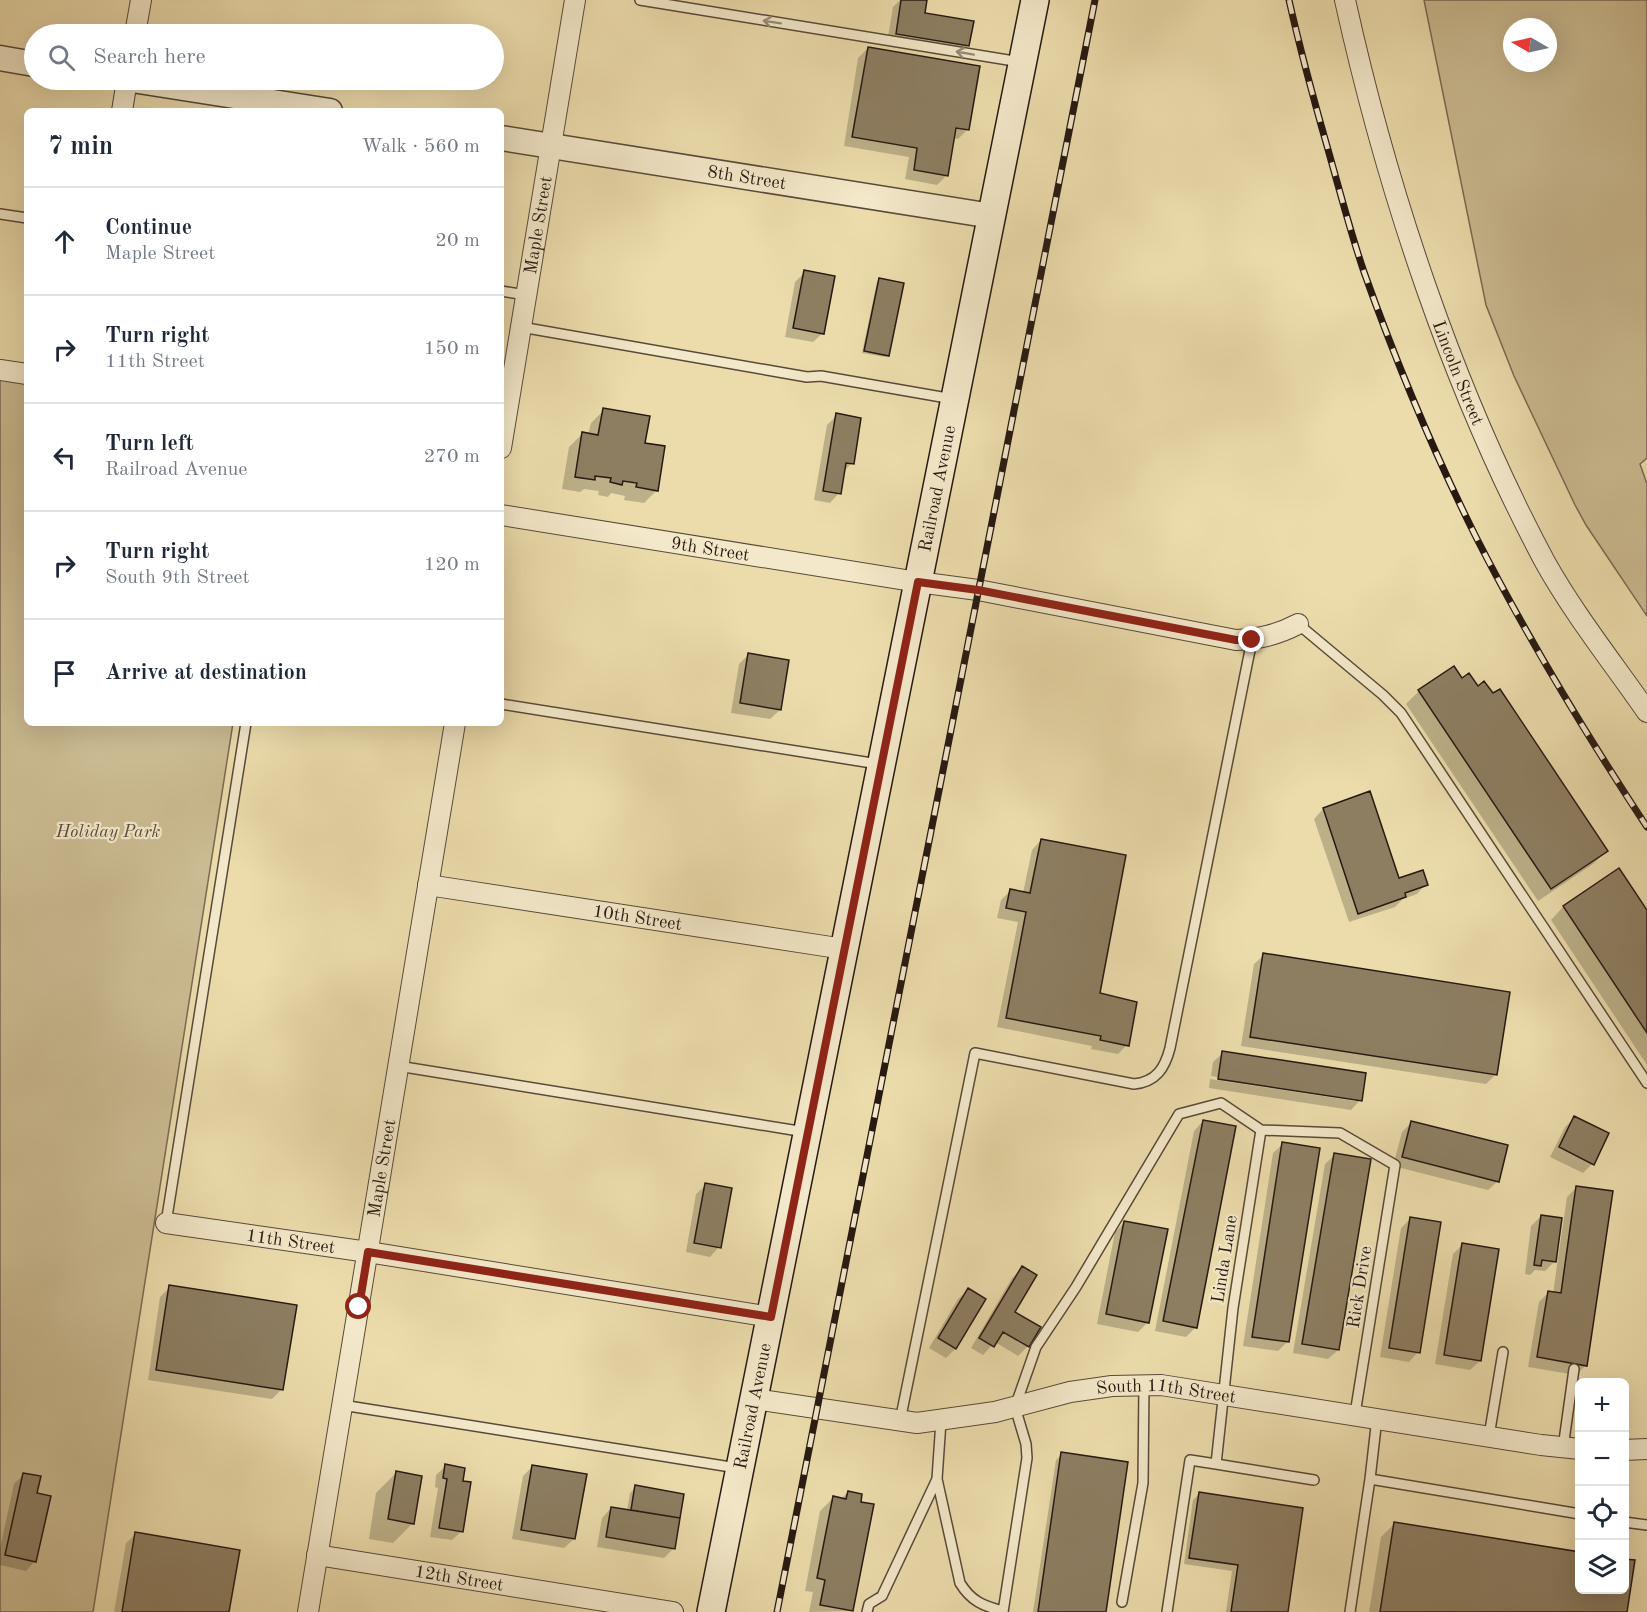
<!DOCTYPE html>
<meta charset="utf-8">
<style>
:root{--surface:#fff;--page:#f6f6f7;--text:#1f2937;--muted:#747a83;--line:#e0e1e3}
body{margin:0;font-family:"Old Standard TT",serif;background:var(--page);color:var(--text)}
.controls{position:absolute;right:18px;bottom:18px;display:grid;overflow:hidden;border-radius:9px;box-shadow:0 6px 24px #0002}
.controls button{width:54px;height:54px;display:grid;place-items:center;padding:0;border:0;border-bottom:2px solid var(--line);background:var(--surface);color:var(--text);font:30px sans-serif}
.compass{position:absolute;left:1503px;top:18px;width:54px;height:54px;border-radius:50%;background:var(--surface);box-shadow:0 6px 24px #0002;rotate:279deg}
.stop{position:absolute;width:18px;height:18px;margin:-14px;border:4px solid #8f2418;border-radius:50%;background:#fff}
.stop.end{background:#8f2418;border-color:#fff;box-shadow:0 2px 6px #0008}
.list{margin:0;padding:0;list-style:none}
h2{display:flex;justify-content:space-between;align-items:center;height:78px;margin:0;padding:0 24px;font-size:26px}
h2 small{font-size:20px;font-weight:400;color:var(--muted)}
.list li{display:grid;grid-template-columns:39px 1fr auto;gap:18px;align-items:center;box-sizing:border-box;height:108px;padding:0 24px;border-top:2px solid var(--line)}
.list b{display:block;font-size:22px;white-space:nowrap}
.list p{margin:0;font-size:20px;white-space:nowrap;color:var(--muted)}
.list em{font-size:20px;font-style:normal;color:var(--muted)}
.icon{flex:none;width:33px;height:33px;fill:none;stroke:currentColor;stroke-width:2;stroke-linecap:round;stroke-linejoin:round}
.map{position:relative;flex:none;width:1647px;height:1612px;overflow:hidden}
.search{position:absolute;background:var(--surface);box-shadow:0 6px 24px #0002;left:24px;top:24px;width:480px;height:66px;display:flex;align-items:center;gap:15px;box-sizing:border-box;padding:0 21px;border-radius:33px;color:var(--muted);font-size:22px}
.panel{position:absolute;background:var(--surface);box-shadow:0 6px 24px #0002;left:24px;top:108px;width:480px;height:618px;border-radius:9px}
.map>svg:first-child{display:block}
.green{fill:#cbbb92;stroke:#796a52;stroke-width:1.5;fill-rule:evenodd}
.shadow{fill:#0003}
.building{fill:#8d7e62;stroke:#271912;stroke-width:1.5}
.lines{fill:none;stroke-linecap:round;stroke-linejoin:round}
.service-casing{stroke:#584a38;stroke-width:12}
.minor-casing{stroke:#584a38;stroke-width:22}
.tertiary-casing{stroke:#584a38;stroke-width:27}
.secondary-casing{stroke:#271912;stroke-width:30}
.service{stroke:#f3e8c9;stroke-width:9}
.minor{stroke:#f3e8c9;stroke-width:20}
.tertiary{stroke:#f3e8c9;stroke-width:24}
.secondary{stroke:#f3e8c9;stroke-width:27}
.rail-casing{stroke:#271912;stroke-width:7}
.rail{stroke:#f3e8c9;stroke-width:4.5;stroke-dasharray:14;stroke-linecap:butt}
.oneway{stroke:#978b77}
.route{stroke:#8f2418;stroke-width:8}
.labels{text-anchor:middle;stroke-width:4.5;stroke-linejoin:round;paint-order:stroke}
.street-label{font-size:18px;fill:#271912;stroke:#f3e8c9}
.park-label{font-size:18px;font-style:italic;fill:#584a38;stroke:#f3e8c9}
</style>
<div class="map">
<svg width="1647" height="1612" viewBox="0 0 1647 1612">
<rect width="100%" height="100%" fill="#ecdcac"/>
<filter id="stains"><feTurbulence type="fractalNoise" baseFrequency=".00333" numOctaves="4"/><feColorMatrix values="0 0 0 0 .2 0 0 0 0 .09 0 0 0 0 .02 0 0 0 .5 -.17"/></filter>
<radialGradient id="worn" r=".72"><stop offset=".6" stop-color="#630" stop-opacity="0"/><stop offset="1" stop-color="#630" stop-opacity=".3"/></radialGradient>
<path class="green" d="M1424,0H1647V458L1640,464L1647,484V616L1586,525L1575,505L1514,376L1486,305ZM1512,27H1548V63H1512Z
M0,370L27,374V723H233L93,1612H0Z"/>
<path class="shadow" d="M900,0H918L923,15L968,45L958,55L887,43L893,7Z
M868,48L968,129L958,139L953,138L947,175L937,185L905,179L909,157L844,146L858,58Z
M805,272L823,333L813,342L785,337L795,282Z
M880,280L888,355L885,357L862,353L877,282Z
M604,410L643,444L657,490L644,503L624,500L625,496L611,493L608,497L598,495L599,491L584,489L580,492L562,489L569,447L582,434L588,435L591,423Z
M837,415L852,463L843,472L839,493L830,503L814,500L827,425Z
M748,655L780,710L770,719L731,713L739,664Z
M1462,680L1606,851L1593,864L1538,901L1406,704L1419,691Z
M1369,793L1398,880L1426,884L1417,894L1403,899L1395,907L1349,922L1314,819L1323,809Z
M1041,840L1098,994L1127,1045L1118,1054L1091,1049L1092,1046L997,1027L1018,922L997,918L1001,900L1010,891L1023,893L1032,850Z
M1619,870L1647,912V1065L1551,920L1563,907Z
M1264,955L1496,1074L1486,1084L1241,1046L1254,964Z
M1223,1053L1360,1100L1351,1110L1209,1088L1210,1079L1355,1101V1098L1211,1076L1213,1062Z
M1574,1118L1592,1164L1583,1173L1550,1157L1565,1127Z
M1203,1121L1196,1327L1186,1337L1155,1331L1194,1131Z
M1412,1122L1498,1181L1488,1190L1393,1166L1402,1132Z
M1283,1144L1288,1341L1278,1351L1243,1346L1273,1153Z
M1335,1155L1338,1350L1328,1359L1293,1353L1325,1164Z
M706,1185L719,1247L710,1257L686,1252L696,1194Z
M1576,1188L1586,1365L1576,1375L1528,1367L1539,1302L1548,1293L1553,1294L1558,1258L1545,1271L1535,1270L1530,1275L1525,1274L1531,1226L1541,1216L1555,1257L1558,1258L1567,1197Z
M1411,1218L1418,1352L1409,1362L1380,1357L1401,1228Z
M1125,1222L1148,1322L1138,1332L1097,1324L1115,1232Z
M1463,1244L1480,1361L1470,1370L1435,1364L1453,1254Z
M1022,1268L1013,1313L1028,1346L1018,1356L995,1342L983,1355L971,1348L1012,1278Z
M170,1287L282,1389L272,1399L148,1380L160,1297Z
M968,1290L984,1300L955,1349L946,1358L929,1348L958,1299Z
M1062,1454L1105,1612H1033L1056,1460Z
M446,1466L462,1482V1531L452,1540L430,1537L438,1488L435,1487L436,1475Z
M533,1466L574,1539L564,1548L512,1539L523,1476Z
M396,1473L413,1523L393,1543L369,1539L376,1493Z
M24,1474L35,1494V1561L26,1571L0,1565V1548L14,1484Z
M636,1487L683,1495L674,1548L664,1558L597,1547L602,1518L611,1508L627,1511L630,1493Z
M848,1492L852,1611L809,1612L813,1592L805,1591L820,1511L833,1498L841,1499Z
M1199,1494L1286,1612H1226L1232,1571L1184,1564L1193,1500Z
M1394,1524L1580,1590H1624L1625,1612H1369L1381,1537Z
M136,1534L228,1612H114L126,1543Z"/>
<path class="building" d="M901,0H927L925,13L974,21L969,46L896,34Z
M868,47L980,66L969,130L956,128L948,176L914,170L917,148L852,137Z
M804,270L835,276L824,334L793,328Z
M879,278L904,283L889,356L864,351Z
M603,408L650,416L645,443L665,446L658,491L636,487L637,483L623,481L622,485L610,482L611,478L595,476V480L575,477L582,432L598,435Z
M836,413L861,418L854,464L846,463L841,494L823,491Z
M748,653L789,660L781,710L740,703Z
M1454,666L1462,678L1469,673L1478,686L1484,681L1493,693L1500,689L1608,851L1551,889L1418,690Z
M1370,791L1399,878L1423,870L1428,885L1405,893L1406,897L1358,914L1323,808Z
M1041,839L1126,855L1100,993L1137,1002L1129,1046L1100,1040L1101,1036L1006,1018L1026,912L1006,908L1010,889L1030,893Z
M1619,868L1647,910V1033L1563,906Z
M1263,953L1510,992L1497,1075L1250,1037Z
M1222,1051L1366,1073L1362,1101L1218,1079Z
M1574,1116L1609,1133L1594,1165L1559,1147Z
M1203,1120L1236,1126L1197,1328L1163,1321Z
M1411,1121L1508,1145L1499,1182L1402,1157Z
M1282,1142L1320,1148L1289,1342L1252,1337Z
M1334,1153L1371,1159L1339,1350L1302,1344Z
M705,1183L732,1188L721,1248L694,1243Z
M1576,1186L1613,1191L1587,1366L1537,1357L1548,1291L1561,1293Z
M1541,1215L1562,1218L1556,1262L1542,1260L1541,1266L1534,1265Z
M1410,1217L1441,1222L1420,1353L1389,1348Z
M1124,1221L1168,1229L1149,1323L1106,1314Z
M1462,1243L1499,1249L1481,1361L1444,1355Z
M1022,1266L1037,1275L1015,1312L1041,1327L1029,1347L1003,1332L994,1347L979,1338Z
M169,1285L297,1305L283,1390L156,1370Z
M968,1288L986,1299L956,1349L938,1338Z
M1061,1452L1128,1462L1106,1612H1038Z
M445,1464L465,1468L463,1481L471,1482L463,1532L439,1528L447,1479L443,1478Z
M532,1465L587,1474L575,1539L521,1530Z
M396,1471L422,1476L414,1524L388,1519Z
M23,1473L41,1476L37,1493L51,1496L36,1562L5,1555Z
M635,1485L684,1494L680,1518L631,1510Z
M848,1491L862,1494L861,1502L874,1504L853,1611L820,1605L825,1580L817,1578L833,1496L846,1499Z
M1199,1492L1303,1508L1288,1612H1231L1238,1565L1189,1558Z
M611,1507L680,1518L675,1549L606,1537Z
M1394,1522L1580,1552V1590H1624V1559L1635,1560L1627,1612H1380Z
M135,1532L240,1550L229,1612H122Z"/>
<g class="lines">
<g class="service-casing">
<path id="service" d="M640,0L1020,62
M0,214L27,218
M501,291L526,295
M521,327L807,377L821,376L953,399
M1298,624L1383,695L1401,713L1647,1083
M501,704L878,764
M398,1066L805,1132
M166,1223L246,723
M342,1405L737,1468
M900,1421L975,1053L1134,1084C1156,1082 1165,1068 1170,1048L1252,640
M941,1421L937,1479L960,1583C971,1601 983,1606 1003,1611
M1489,1436L1503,1352
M1563,1448L1574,1369
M1216,1464L1314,1480
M1370,1479L1580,1514
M1624,1522L1647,1525
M1122,1602L1143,1483L1144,1384
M867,1612L869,1604L882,1596L937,1479
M1003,1612L1027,1458L1026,1444L1015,1407L1036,1347L1076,1287L1179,1114L1221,1103L1261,1130L1340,1133L1395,1165L1355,1414
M1167,1612L1190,1460L1216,1464L1233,1308L1261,1130
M1350,1612L1370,1479L1377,1418"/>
</g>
<g class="minor-casing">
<g id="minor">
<path id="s1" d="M1345,0C1387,190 1453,390 1545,562C1574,614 1613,663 1647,712"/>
<path d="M135,34L141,0"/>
<path d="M122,111L127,80"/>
<path d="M0,370L27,374"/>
<path id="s2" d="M501,448L575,0"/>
<path id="s3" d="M501,515L918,582L978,590L1236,640C1259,639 1277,635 1298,624"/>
<path id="s4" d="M428,885L844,949"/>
<path id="s5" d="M166,1223L368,1252L771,1317"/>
<path id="s6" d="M754,1399L917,1423L995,1412L1070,1392L1112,1386L1161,1385L1541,1445L1580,1449"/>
<path d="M1624,1450L1647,1449"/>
<path id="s7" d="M317,1555L673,1612"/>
<path id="s8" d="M308,1612L455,723"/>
</g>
</g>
<g class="tertiary-casing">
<g id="tertiary">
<path d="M0,58L34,64"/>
<path d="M132,80L330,111"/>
<path id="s9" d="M501,138L992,216"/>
</g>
</g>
<g class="secondary-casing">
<g id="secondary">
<path id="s10" d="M711,1612L1035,0"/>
</g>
</g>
<use href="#service" class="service"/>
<use href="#minor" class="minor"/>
<use href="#tertiary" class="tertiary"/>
<use href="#secondary" class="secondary"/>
<g class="rail-casing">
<path id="rail" d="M1289,0C1300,49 1313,97 1327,146C1339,188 1350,231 1364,272C1396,362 1433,451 1476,537C1527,637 1585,733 1647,827
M777,1612L1095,0"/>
</g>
<use href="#rail" class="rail"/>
</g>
<defs><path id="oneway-shaft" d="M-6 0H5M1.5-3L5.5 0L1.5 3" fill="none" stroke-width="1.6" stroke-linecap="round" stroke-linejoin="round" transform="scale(1.5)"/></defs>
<g class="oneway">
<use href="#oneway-shaft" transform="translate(772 22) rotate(-171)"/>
<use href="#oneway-shaft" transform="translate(965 53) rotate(-170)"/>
</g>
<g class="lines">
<path class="route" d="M359,1307L368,1252L771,1317L918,582L978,590L1236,640H1252"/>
</g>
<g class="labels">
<g class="street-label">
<text dy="6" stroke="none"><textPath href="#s9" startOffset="249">8th Street</textPath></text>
<text dy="6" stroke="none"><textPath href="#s2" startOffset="226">Maple Street</textPath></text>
<text dy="6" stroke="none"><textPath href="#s1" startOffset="390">Lincoln Street</textPath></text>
<text dy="6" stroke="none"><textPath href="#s10" startOffset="1146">Railroad Avenue</textPath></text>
<text dy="6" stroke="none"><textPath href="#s3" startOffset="212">9th Street</textPath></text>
<text dy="6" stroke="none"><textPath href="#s4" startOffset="212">10th Street</textPath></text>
<text dy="6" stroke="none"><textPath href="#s8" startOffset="450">Maple Street</textPath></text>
<text dy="6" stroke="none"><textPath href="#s5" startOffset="126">11th Street</textPath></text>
<text transform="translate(1224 1259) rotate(-81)" y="6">Linda Lane</text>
<text transform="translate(1359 1287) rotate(-81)" y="6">Rick Drive</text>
<text dy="6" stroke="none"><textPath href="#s6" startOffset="418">South 11th Street</textPath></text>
<text dy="6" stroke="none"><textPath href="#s10" startOffset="210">Railroad Avenue</textPath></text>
<text dy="6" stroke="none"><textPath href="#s7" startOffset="144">12th Street</textPath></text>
</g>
<g class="park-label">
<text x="108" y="837">Holiday Park</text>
</g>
</g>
<rect width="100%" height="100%" filter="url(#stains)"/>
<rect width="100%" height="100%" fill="url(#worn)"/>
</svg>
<div class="controls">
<button>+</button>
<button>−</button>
<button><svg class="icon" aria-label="locate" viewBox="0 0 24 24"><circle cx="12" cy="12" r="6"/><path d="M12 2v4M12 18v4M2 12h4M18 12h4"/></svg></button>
<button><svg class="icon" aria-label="layers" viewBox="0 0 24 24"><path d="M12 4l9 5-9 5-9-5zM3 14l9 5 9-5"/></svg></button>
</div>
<svg class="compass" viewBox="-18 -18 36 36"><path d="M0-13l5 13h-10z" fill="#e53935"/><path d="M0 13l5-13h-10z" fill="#747a83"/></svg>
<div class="stop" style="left:359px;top:1307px"></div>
<div class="stop end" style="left:1252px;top:640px"></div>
<div class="search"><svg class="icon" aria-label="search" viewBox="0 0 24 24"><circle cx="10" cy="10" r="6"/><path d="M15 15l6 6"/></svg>Search here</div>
<section class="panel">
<h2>7 min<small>Walk · 560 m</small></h2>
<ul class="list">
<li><svg class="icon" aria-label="ahead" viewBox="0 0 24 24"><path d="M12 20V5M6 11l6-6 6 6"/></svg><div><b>Continue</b><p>Maple Street</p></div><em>20 m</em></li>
<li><svg class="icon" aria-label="right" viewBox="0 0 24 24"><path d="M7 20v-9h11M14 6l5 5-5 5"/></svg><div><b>Turn right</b><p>11th Street</p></div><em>150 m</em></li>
<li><svg class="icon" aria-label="left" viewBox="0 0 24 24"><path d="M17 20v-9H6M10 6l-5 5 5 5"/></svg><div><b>Turn left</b><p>Railroad Avenue</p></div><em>270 m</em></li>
<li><svg class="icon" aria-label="right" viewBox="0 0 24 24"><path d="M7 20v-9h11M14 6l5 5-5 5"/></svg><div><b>Turn right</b><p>South 9th Street</p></div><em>120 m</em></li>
<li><svg class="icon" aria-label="arrive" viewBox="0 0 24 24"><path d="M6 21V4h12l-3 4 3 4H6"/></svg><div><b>Arrive at destination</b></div></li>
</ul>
</section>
</div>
